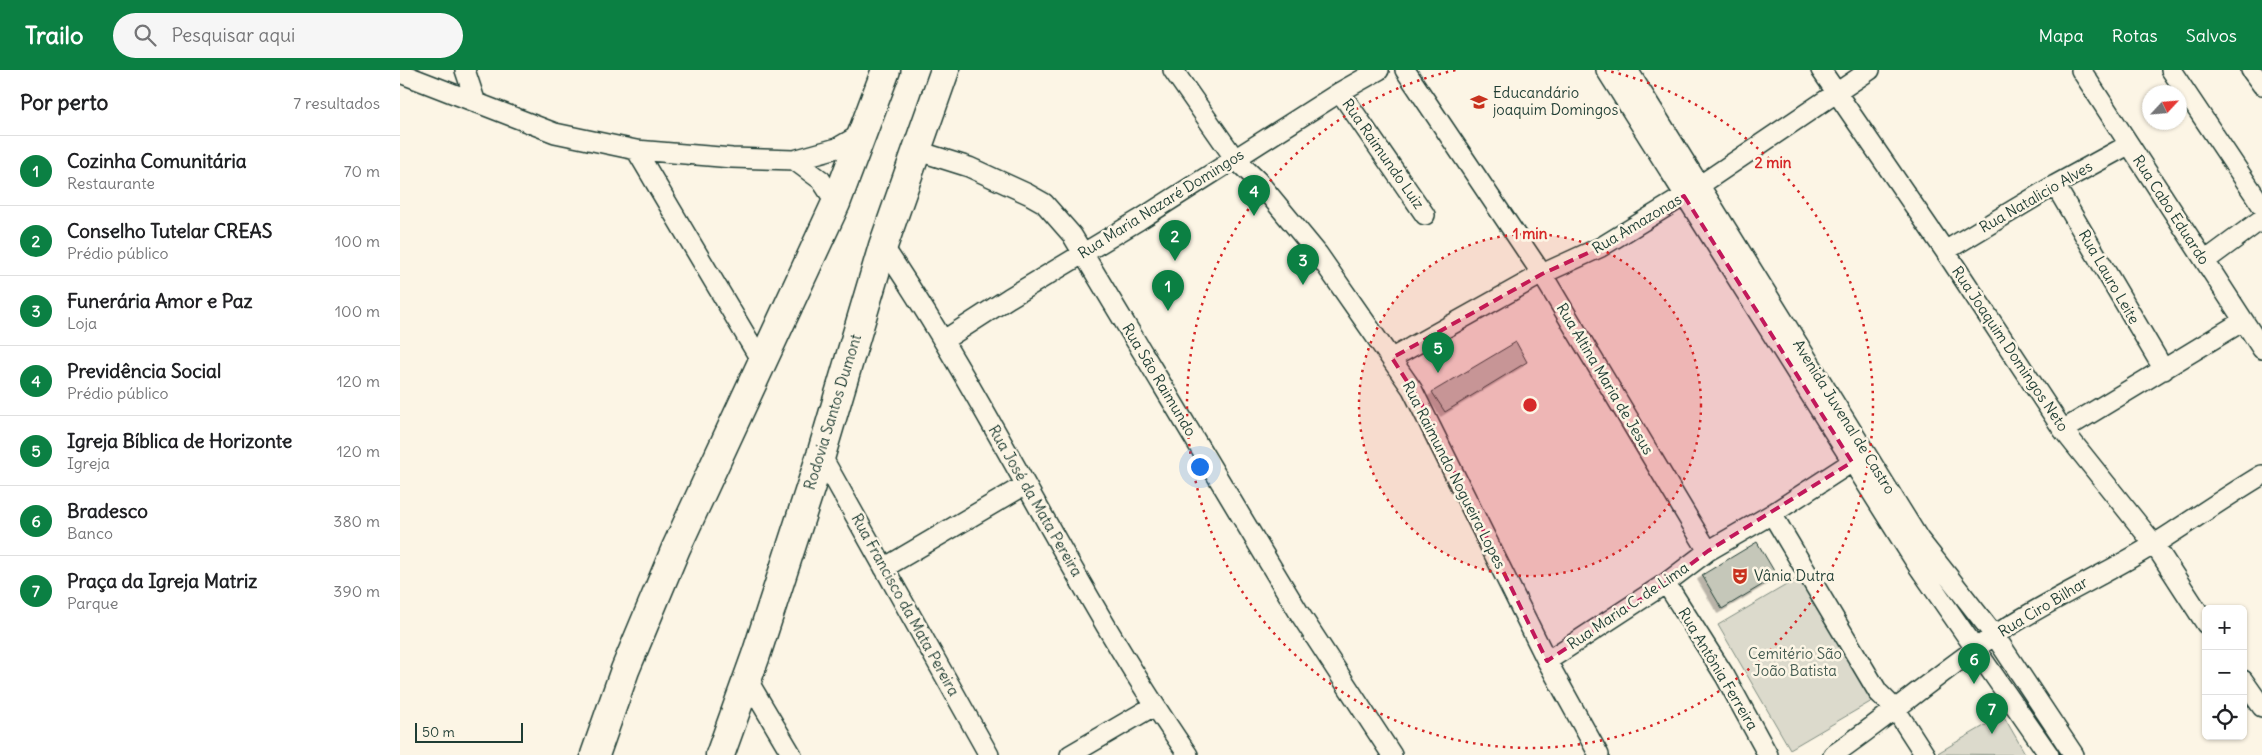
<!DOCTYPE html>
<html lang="pt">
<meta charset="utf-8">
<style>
:root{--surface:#fff;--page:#f6f6f6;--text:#202124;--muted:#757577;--line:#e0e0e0;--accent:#0b8043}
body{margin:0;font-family:Delius,sans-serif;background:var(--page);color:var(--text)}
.controls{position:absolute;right:15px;bottom:15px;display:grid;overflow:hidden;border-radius:8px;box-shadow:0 1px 4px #0004}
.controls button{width:45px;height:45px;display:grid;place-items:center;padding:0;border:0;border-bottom:1px solid var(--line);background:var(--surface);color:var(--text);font:25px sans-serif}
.compass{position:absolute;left:1742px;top:15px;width:45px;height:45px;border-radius:50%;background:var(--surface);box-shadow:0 1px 4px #0004;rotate:64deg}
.scale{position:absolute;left:15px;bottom:12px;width:108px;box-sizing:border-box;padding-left:5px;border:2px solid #1f3d34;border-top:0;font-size:14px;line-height:18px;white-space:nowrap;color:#1f3d34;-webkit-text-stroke:4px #fcf5e5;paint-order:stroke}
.you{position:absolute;left:799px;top:396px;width:18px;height:18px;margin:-12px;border:4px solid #fff;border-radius:50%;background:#1a73e8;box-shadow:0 0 0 8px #1a73e833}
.badge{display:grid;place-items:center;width:32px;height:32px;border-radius:50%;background:var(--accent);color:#fff;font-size:16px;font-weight:700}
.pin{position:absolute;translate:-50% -41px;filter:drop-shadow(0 1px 2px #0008)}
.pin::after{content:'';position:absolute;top:26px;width:18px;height:15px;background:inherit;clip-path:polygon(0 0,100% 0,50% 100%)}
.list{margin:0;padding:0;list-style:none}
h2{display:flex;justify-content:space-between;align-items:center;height:65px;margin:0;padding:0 20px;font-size:21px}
h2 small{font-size:16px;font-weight:400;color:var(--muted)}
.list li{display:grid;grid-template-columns:32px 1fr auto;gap:15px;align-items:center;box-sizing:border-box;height:70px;padding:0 20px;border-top:1px solid var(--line)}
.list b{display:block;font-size:19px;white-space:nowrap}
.list p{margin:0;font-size:16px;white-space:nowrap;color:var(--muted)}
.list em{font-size:16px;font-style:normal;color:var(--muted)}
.icon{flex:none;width:28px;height:28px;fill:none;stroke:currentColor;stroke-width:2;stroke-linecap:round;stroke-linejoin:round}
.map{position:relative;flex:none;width:1862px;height:685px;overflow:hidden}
header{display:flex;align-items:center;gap:30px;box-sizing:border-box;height:70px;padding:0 25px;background:var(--accent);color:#fff}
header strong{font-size:24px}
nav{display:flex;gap:28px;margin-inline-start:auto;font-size:18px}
.search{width:350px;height:45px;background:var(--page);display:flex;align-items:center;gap:12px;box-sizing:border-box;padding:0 18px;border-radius:28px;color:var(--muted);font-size:19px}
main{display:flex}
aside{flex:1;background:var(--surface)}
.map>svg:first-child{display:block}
.green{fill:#dcdacc;stroke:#7e8c80}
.building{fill:#c5c7b9;stroke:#1f3d34;filter:url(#shadow)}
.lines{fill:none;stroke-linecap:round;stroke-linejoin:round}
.minor-casing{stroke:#1f3d34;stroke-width:22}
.highway-casing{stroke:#1f3d34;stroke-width:31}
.minor{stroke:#fcf5e5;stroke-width:19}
.highway{stroke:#fcf5e5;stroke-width:28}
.marked{fill:#c2185b;fill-opacity:0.2;stroke:#c2185b;stroke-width:4;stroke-dasharray:10 6;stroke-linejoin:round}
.ring{fill:none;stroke:#d62828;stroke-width:2.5;stroke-dasharray:2.5 5}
.labels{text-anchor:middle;stroke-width:5;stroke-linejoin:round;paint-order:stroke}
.poi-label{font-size:15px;fill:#1f3d34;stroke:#fcf5e5;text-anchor:start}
.street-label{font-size:15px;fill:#1f3d34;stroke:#fcf5e5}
.park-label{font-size:15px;fill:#455c52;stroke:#fcf5e5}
.centre{fill:#d62828;stroke:#fcf5e5;stroke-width:2.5}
.ring-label{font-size:15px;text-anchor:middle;font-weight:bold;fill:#d62828;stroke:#fcf5e5;stroke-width:5;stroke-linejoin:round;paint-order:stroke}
</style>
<header>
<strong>Trailo</strong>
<div class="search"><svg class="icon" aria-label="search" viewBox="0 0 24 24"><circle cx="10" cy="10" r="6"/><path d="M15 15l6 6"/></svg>Pesquisar aqui</div>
<nav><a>Mapa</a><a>Rotas</a><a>Salvos</a></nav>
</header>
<main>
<aside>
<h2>Por perto<small>7 resultados</small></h2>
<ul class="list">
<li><span class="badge">1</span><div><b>Cozinha Comunitária</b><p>Restaurante</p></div><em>70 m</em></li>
<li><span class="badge">2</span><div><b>Conselho Tutelar CREAS</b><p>Prédio público</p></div><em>100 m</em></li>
<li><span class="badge">3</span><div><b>Funerária Amor e Paz</b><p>Loja</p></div><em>100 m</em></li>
<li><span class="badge">4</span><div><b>Previdência Social</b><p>Prédio público</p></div><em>120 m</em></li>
<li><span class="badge">5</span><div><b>Igreja Bíblica de Horizonte</b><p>Igreja</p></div><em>120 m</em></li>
<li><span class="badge">6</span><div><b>Bradesco</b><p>Banco</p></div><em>380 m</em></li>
<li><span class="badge">7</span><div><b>Praça da Igreja Matriz</b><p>Parque</p></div><em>390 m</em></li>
</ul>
</aside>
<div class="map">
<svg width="1862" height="685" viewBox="0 0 1862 685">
<defs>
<filter id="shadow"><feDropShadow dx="-4.5" dy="4.5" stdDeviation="0" flood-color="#0004"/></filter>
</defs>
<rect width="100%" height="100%" fill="#fcf5e5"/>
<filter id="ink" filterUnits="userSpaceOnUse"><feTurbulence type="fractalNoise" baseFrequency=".02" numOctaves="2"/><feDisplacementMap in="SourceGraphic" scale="10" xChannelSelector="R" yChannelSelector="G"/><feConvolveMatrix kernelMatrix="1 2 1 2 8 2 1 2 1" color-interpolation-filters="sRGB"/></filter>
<g filter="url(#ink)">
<path class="green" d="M1400,507L1472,631L1390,679L1318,555Z
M1603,645L1626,685L1536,684Z"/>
<path class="building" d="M1116,272L1127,292L1045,342L1032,322Z
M1357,472L1377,506L1322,539L1302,505Z"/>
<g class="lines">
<g class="minor-casing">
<path id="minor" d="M65,0L76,33
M773,0L835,89L857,110L918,184L1012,319L1147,591L1199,685
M1005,0L1142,204L1308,481
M1206,0L1518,496L1649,685
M1228,0L1519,469L1595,566L1674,685
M1421,0L1545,181L1663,360L1754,474L1806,554
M1681,0L1862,279
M1771,0L1862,136
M1851,0L1862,15
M0,3L155,63L236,80L332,88L394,90L437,78L461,64
M940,22L1025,145
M236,80L361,291
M515,80L569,97L628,124L644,133L672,165L898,541L992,685
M394,90L421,110L436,133
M1655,115L1764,300
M483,176C594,340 675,522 788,685
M1545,181L1655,115L1728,75
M1805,191L1862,149
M544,270L609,228L739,150L940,22L979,0
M992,288L1142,204L1201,177L1284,126L1470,0
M1663,360L1843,251
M421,385L589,685
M1372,444L1478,622L1496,640L1525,685
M484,498L625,415
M1266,513L1325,606L1368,685
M1147,591L1266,513L1308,481L1372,444L1452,392
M347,609L392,685
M1843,610L1862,637
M670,685L754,636
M1433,685C1488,647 1539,603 1595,565C1646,531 1701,507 1753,475C1790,452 1825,427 1862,405"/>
</g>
<g class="highway-casing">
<path id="highway" d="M195,685L225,600L276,478L436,133L486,0
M320,685L356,585L421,385L483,176L545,0"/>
</g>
<use href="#minor" class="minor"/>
<use href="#highway" class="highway"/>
</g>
</g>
<path class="marked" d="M1284,126L1452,392L1308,481L1266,513L1147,591L1021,333L992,288L1142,204L1201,177Z"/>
<circle cx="1130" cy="335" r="171" fill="#d62828" fill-opacity=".12"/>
<g class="ring">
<circle cx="1130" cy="335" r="171"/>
<path d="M1204 0A343 343 0 1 1 1056 0"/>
</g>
<defs>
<g id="school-bare" transform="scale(1.35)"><path d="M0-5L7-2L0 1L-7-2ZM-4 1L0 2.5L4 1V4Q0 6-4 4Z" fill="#c8321e" stroke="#fcf5e5" stroke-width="2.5" paint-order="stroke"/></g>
<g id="theatre-bare" transform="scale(1.35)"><path d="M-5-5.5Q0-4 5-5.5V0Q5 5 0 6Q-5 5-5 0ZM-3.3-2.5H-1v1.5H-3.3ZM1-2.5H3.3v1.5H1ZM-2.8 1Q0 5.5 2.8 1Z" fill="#c8321e" stroke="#fcf5e5" stroke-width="2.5" paint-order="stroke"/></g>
</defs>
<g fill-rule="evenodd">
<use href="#school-bare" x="1079" y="32"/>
<use href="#theatre-bare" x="1340" y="506"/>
</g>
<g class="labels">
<g class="poi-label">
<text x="1093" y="28">Educandário<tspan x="1093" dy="17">joaquim Domingos</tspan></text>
<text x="1354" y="511">Vânia Dutra</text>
</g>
<g class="street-label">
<text transform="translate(983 84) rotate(55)" y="5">Rua Raimundo Luiz</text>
<text transform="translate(1636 127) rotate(-30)" y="5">Rua Natalicio Alves</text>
<text transform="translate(761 134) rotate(-32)" y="5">Rua Maria Nazaré Domingos</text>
<text transform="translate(1771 140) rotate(57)" y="5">Rua Cabo Eduardo</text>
<text transform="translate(1237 154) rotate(-31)" y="5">Rua Amazonas</text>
<text transform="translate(1709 207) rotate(60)" y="5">Rua Lauro Leite</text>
<text transform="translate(1610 279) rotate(56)" y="5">Rua Joaquim Domingos Neto</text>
<text transform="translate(1205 309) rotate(59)" y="5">Rua Altina Maria de Jesus</text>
<text transform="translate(759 310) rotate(59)" y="5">Rua São Raimundo</text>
<text transform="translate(433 342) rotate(-73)" y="5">Rodovia Santos Dumont</text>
<text transform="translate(1444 347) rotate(58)" y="5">Avenida Juvenal de Castro</text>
<text transform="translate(1054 405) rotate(63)" y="5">Rua Raimundo Nogueira Lopes</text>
<text transform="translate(635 431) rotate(60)" y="5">Rua José da Mata Pereira</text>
<text transform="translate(505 535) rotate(61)" y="5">Rua Francisco da Mata Pereira</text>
<text transform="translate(1228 536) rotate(-34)" y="5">Rua Maria C. de Lima</text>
<text transform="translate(1643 537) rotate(-31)" y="5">Rua Ciro Bilhar</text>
<text transform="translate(1318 599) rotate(59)" y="5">Rua Antônia Ferreira</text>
</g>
<g class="park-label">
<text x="1395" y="589">Cemitério São<tspan x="1395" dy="17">João Batista</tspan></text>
</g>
</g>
<circle cx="1130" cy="335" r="8" class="centre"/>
<g class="ring-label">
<text x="1373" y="98">2 min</text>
<text x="1130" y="169">1 min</text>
</g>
</svg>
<div class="controls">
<button>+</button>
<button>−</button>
<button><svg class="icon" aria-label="locate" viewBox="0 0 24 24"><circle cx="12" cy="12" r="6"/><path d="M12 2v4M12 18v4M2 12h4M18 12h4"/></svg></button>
</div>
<svg class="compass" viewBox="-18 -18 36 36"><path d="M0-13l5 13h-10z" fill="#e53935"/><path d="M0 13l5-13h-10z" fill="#757577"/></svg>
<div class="scale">50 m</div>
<div class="you"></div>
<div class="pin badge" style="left:768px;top:241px">1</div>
<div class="pin badge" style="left:775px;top:191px">2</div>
<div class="pin badge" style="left:903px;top:215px">3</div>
<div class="pin badge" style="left:854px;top:146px">4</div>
<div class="pin badge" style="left:1038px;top:303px">5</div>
<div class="pin badge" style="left:1574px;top:614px">6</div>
<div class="pin badge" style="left:1592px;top:664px">7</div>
</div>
</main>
